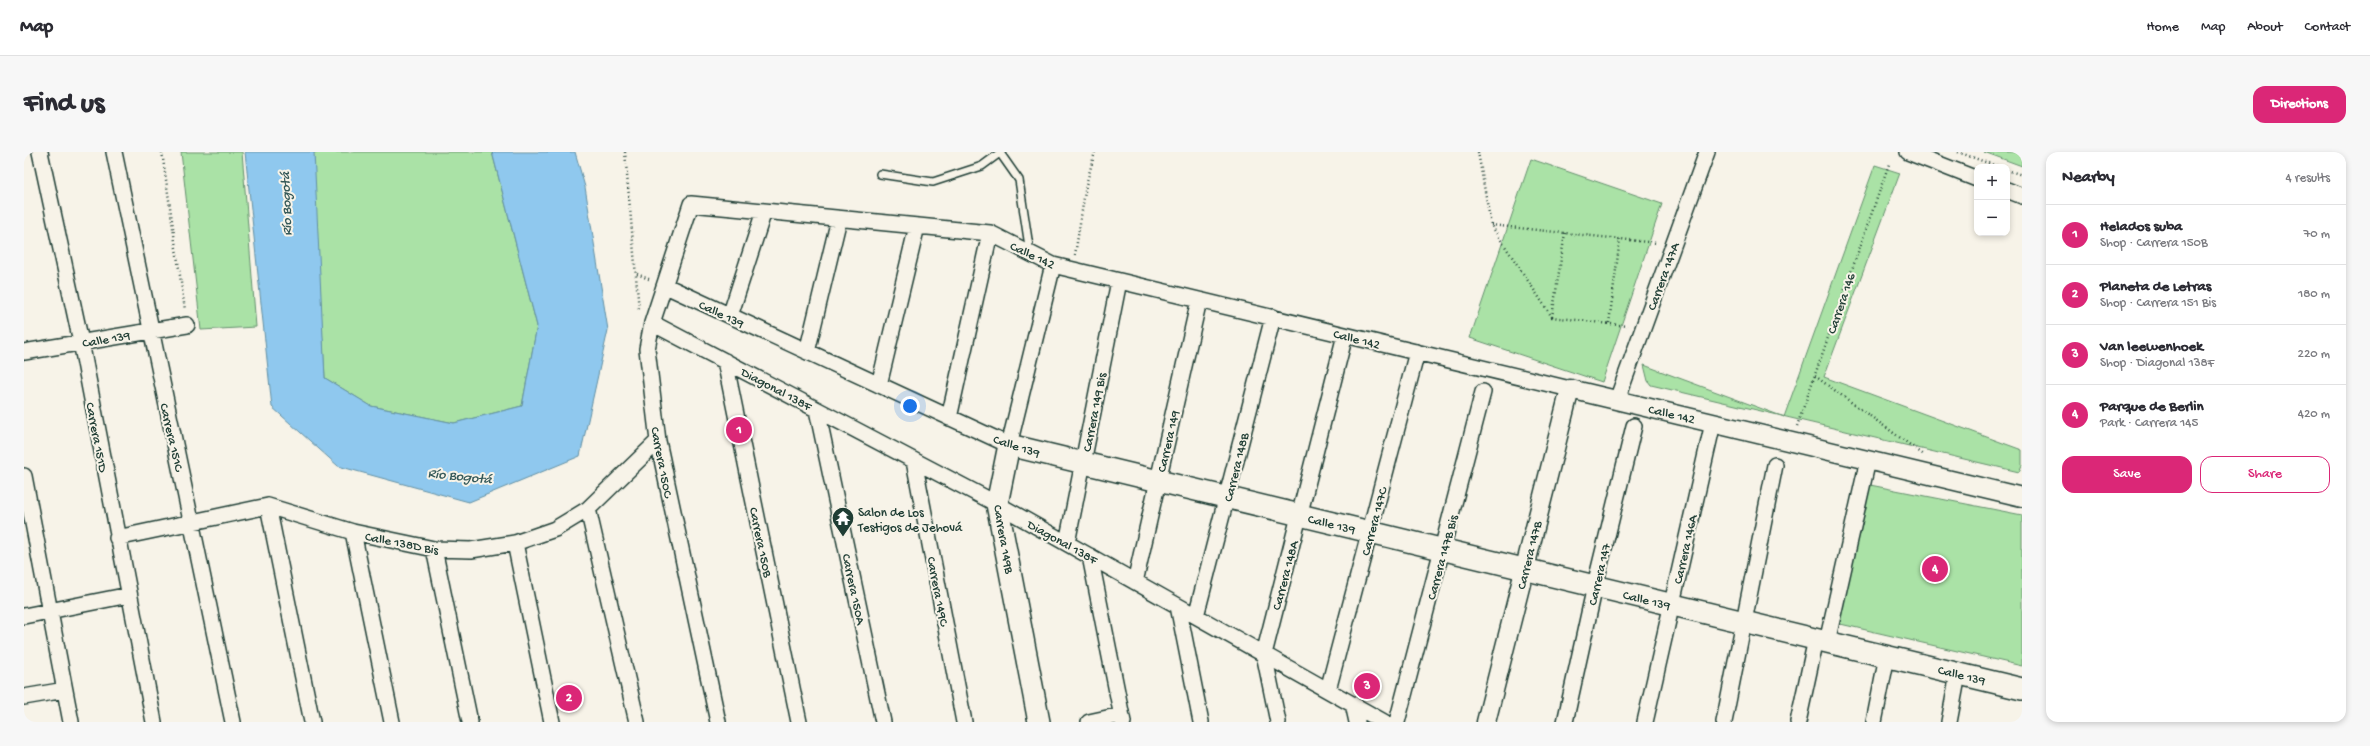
<!DOCTYPE html>
<meta charset="utf-8">
<style>
:root{--surface:#fff;--page:#f7f7f7;--text:#2b2b33;--muted:#7c7c81;--line:#e1e1e2;--accent:#db2777}
body{margin:0;font-family:"Gochi Hand",sans-serif;background:var(--page);color:var(--text)}
.controls{position:absolute;right:12px;top:12px;display:grid;overflow:hidden;border-radius:8px;box-shadow:0 2px 6px #0003}
.controls button{width:36px;height:36px;display:grid;place-items:center;padding:0;border:0;border-bottom:1px solid var(--line);background:var(--surface);color:var(--text);font:20px sans-serif}
.you{position:absolute;left:886px;top:254px;width:14px;height:14px;margin:-10px;border:3px solid #fff;border-radius:50%;background:#1a73e8;box-shadow:0 0 0 6px #1a73e833}
.badge{display:grid;place-items:center;width:26px;height:26px;border-radius:50%;background:var(--accent);color:#fff;font-size:13px;font-weight:700}
.pin{position:absolute;translate:-50% -50%;border:2px solid #fff;box-shadow:0 1px 4px #0006}
.list{margin:0;padding:0;list-style:none}
h2{display:flex;justify-content:space-between;align-items:center;height:52px;margin:0;padding:0 16px;font-size:17px}
h2 small{font-size:13px;font-weight:400;color:var(--muted)}
.list li{display:grid;grid-template-columns:26px 1fr auto;gap:12px;align-items:center;box-sizing:border-box;height:60px;padding:0 16px;border-top:1px solid var(--line)}
.list b{display:block;font-size:15px;white-space:nowrap}
.list p{margin:0;font-size:13px;white-space:nowrap;color:var(--muted)}
.list em{font-size:13px;font-style:normal;color:var(--muted)}
.actions{display:flex;gap:8px;padding:12px 16px}
.actions a{flex:1;padding:9px 0;border:1px solid var(--accent);border-radius:12px;text-align:center;font-size:14px;color:var(--accent)}
.actions .main{background:var(--accent);color:#fff}
.map{position:relative;flex:none;width:1998px;height:570px;overflow:hidden;border-radius:12px}
header{display:flex;align-items:center;gap:24px;box-sizing:border-box;height:56px;padding:0 20px;background:var(--surface);border-bottom:1px solid var(--line)}
header strong{font-size:19px}
nav{display:flex;gap:22px;margin-inline-start:auto;font-size:14px}
.intro{display:flex;align-items:center;justify-content:space-between;box-sizing:border-box;height:96px;padding:0 24px}
h1{margin:0;font-size:28px}
.button{padding:10px 18px;border-radius:12px;background:var(--accent);color:#fff;font-size:14px;font-weight:700}
main{display:flex;gap:24px;padding:0 24px}
aside{flex:1;background:var(--surface);border-radius:12px;box-shadow:0 2px 6px #0003}
.map>svg:first-child{display:block}
.green{fill:#aae2a6;stroke:#64906d}
.water{fill:#8fc8ee;stroke:#6290a4}
.lines{fill:none;stroke-linecap:round;stroke-linejoin:round}
.service-casing{stroke:#1f3d34;stroke-width:10}
.minor-casing{stroke:#1f3d34;stroke-width:18}
.tertiary-casing{stroke:#1f3d34;stroke-width:21}
.secondary-casing{stroke:#1f3d34;stroke-width:24}
.path{stroke:#1f3d34;stroke-width:2.5;stroke-dasharray:1 3;stroke-linecap:butt}
.service{stroke:#f7f3e8;stroke-width:7}
.minor{stroke:#f7f3e8;stroke-width:15}
.tertiary{stroke:#f7f3e8;stroke-width:18}
.secondary{stroke:#f7f3e8;stroke-width:21}
.labels{text-anchor:middle;stroke-width:4;stroke-linejoin:round;paint-order:stroke}
.street-label{font-size:13px;fill:#1f3d34;stroke:#f7f3e8}
.poi-label{font-size:13px;fill:#1f3d34;stroke:#f7f3e8;text-anchor:start}
.water-label{font-size:14px;font-style:italic;fill:#355959;stroke:#f7f3e8}
</style>
<header>
<strong>Map</strong>
<nav><a>Home</a><a>Map</a><a>About</a><a>Contact</a></nav>
</header>
<div class="intro"><h1>Find us</h1><a class="button">Directions</a></div>
<main>
<div class="map">
<svg width="1998" height="570" viewBox="0 0 1998 570">
<rect width="100%" height="100%" fill="#f7f3e8"/>
<filter id="ink" filterUnits="userSpaceOnUse"><feTurbulence type="fractalNoise" baseFrequency=".025" numOctaves="2"/><feDisplacementMap in="SourceGraphic" scale="8" xChannelSelector="R" yChannelSelector="G"/><feConvolveMatrix kernelMatrix="1 2 1 2 8 2 1 2 1" color-interpolation-filters="sRGB"/></filter>
<g filter="url(#ink)">
<path class="green" d="M157,0H218L232,175L177,178Z
M288,0H468L513,174L498,254L430,271L347,254L301,226Z
M1960,0H1998V14Z
M1507,7L1638,52L1578,230L1446,186Z
M1851,13L1876,21L1800,225L1998,298V313L1995,320L1627,233L1624,229L1620,213L1760,265Z
M1841,332L1998,363V514L1812,471Z"/>
<path class="water" d="M221,0H290L301,226L347,254L430,271L498,254L513,174L468,0H551L561,35L584,178L556,304L445,350L314,314L248,255Z"/>
<g class="lines">
<g class="service-casing">
<path id="service" d="M976,1L995,28L1006,101
M856,22L909,30L958,14L977,0"/>
</g>
<g class="minor-casing">
<path id="minor" d="M16,0L57,190L130,570
M90,0C128,190 171,380 209,570
M1884,0L1953,27
M1983,38L1998,44
M642,134L985,293L1029,113
M706,164L740,59
M628,171L973,352L1360,570
M0,200L163,173
M783,200L815,67
M701,209L775,570
M855,233L893,74
M1593,248L1683,0
M793,258L859,570
M925,266L966,81
M890,309L940,570
M0,324L47,570
M244,354L288,570
M564,357L613,570
M329,380L368,570
M93,386L244,354L329,380L410,397L447,398L491,391L531,377L564,357L634,289
M491,391L528,570
M1043,391L1095,129
M410,397L446,570
M1066,404L1099,570
M1111,430L1175,148
M1154,454L1177,570
M0,464L105,443
M1172,464L1249,165
M1803,490L1844,308
M1304,538L1393,200
M0,545L41,538
M1329,552L1333,570
M694,570L634,289L623,197L628,171L667,52L966,81L1029,113L1546,237
M1065,570L1097,563
M1254,570L1240,502L1321,183
M1373,570L1459,240
M1541,570L1573,425L1610,274
M1621,570L1689,271
M1700,570L1751,313
M1774,570L1792,487
M1850,570L1863,504
M1925,570L1934,522"/>
</g>
<g class="tertiary-casing">
<path id="tertiary" d="M1462,570L1546,237L1998,345"/>
</g>
<g class="secondary-casing">
<path id="secondary" d="M1015,570L973,352L985,293L1998,537"/>
</g>
<path class="path" d="M138,0L161,158
M601,0L615,158
M1454,0L1467,73L1528,165L1603,174
M1934,0L1975,15
M1983,18L1998,23
M1467,73L1633,91
M1051,103L1062,33L1071,0
M613,122L627,128
M1528,165L1541,81
M1585,171L1596,87
M1791,224L1900,303
M1773,274L1865,12"/>
<use href="#service" class="service"/>
<use href="#minor" class="minor"/>
<use href="#tertiary" class="tertiary"/>
<use href="#secondary" class="secondary"/>
</g>
</g>
<defs>
<g id="temple-pin" transform="scale(1.15)"><path d="M0 17L-7.5 6A9.5 9.5 0 1 1 7.5 6Z" fill="#1f3d34" stroke="#f7f3e8"/><path d="M0-6L5-2H3V0L6.5 2.5H4V6H1.5V3h-3V6H-4V2.5H-6.5L-3 0V-2H-5Z" fill="#fff"/></g>
</defs>
<g fill-rule="evenodd">
<use href="#temple-pin" x="819" y="366"/>
</g>
<g class="labels">
<g class="street-label">
<text transform="translate(1009 102) rotate(25)" y="5">Calle 142</text>
<text transform="translate(1638 124) rotate(-70)" y="5">Carrera 147A</text>
<text transform="translate(1816 151) rotate(-71)" y="5">Carrera 146</text>
<text transform="translate(698 161) rotate(25)" y="5">Calle 139</text>
<text transform="translate(82 186) rotate(-10)" y="5">Calle 139</text>
<text transform="translate(1333 186) rotate(14)" y="5">Calle 142</text>
<text transform="translate(753 236) rotate(28)" y="5">Diagonal 138F</text>
<text transform="translate(1069 260) rotate(-79)" y="5">Carrera 149 Bis</text>
<text transform="translate(1648 261) rotate(13)" y="5">Calle 142</text>
<text transform="translate(74 285) rotate(79)" y="5">Carrera 151D</text>
<text transform="translate(149 285) rotate(77)" y="5">Carrera 151C</text>
<text transform="translate(1143 289) rotate(-77)" y="5">Carrera 149</text>
<text transform="translate(993 293) rotate(18)" y="5">Calle 139</text>
<text transform="translate(639 310) rotate(79)" y="5">Carrera 150C</text>
<text transform="translate(1211 315) rotate(-76)" y="5">Carrera 148B</text>
<text transform="translate(1349 369) rotate(-75)" y="5">Carrera 147C</text>
<text transform="translate(1308 371) rotate(14)" y="5">Calle 139</text>
<text transform="translate(981 387) rotate(80)" y="5">Carrera 149B</text>
<text transform="translate(1039 389) rotate(29)" y="5">Diagonal 138F</text>
<text transform="translate(378 390) rotate(11)" y="5">Calle 138D Bis</text>
<text transform="translate(738 390) rotate(78)" y="5">Carrera 150B</text>
<text transform="translate(1660 397) rotate(-77)" y="5">Carrera 146A</text>
<text transform="translate(1504 403) rotate(-76)" y="5">Carrera 147B</text>
<text transform="translate(1417 405) rotate(-75)" y="5">Carrera 147B Bis</text>
<text transform="translate(1574 422) rotate(-77)" y="5">Carrera 147</text>
<text transform="translate(1260 423) rotate(-75)" y="5">Carrera 148A</text>
<text transform="translate(831 437) rotate(78)" y="5">Carrera 150A</text>
<text transform="translate(915 439) rotate(79)" y="5">Carrera 149C</text>
<text transform="translate(1623 447) rotate(14)" y="5">Calle 139</text>
<text transform="translate(1938 522) rotate(14)" y="5">Calle 139</text>
</g>
<g class="poi-label">
<text x="834" y="364">Salon de Los<tspan x="834" dy="15">Testigos de Jehová</tspan></text>
</g>
<g class="water-label">
<text transform="translate(261 52) rotate(-92)" y="5">Río Bogotá</text>
<text transform="translate(436 323) rotate(6)" y="5">Río Bogotá</text>
</g>
</g>
</svg>
<div class="controls">
<button>+</button>
<button>−</button>
</div>
<div class="you"></div>
<div class="pin badge" style="left:715px;top:278px">1</div>
<div class="pin badge" style="left:545px;top:546px">2</div>
<div class="pin badge" style="left:1343px;top:534px">3</div>
<div class="pin badge" style="left:1911px;top:417px">4</div>
</div>
<aside>
<h2>Nearby<small>4 results</small></h2>
<ul class="list">
<li><span class="badge">1</span><div><b>Helados suba</b><p>Shop · Carrera 150B</p></div><em>70 m</em></li>
<li><span class="badge">2</span><div><b>Planeta de Letras</b><p>Shop · Carrera 151 Bis</p></div><em>180 m</em></li>
<li><span class="badge">3</span><div><b>Van leewenhoek</b><p>Shop · Diagonal 138F</p></div><em>220 m</em></li>
<li><span class="badge">4</span><div><b>Parque de Berlin</b><p>Park · Carrera 145</p></div><em>420 m</em></li>
</ul>
<div class="actions"><a class="main">Save</a><a>Share</a></div>
</aside>
</main>
